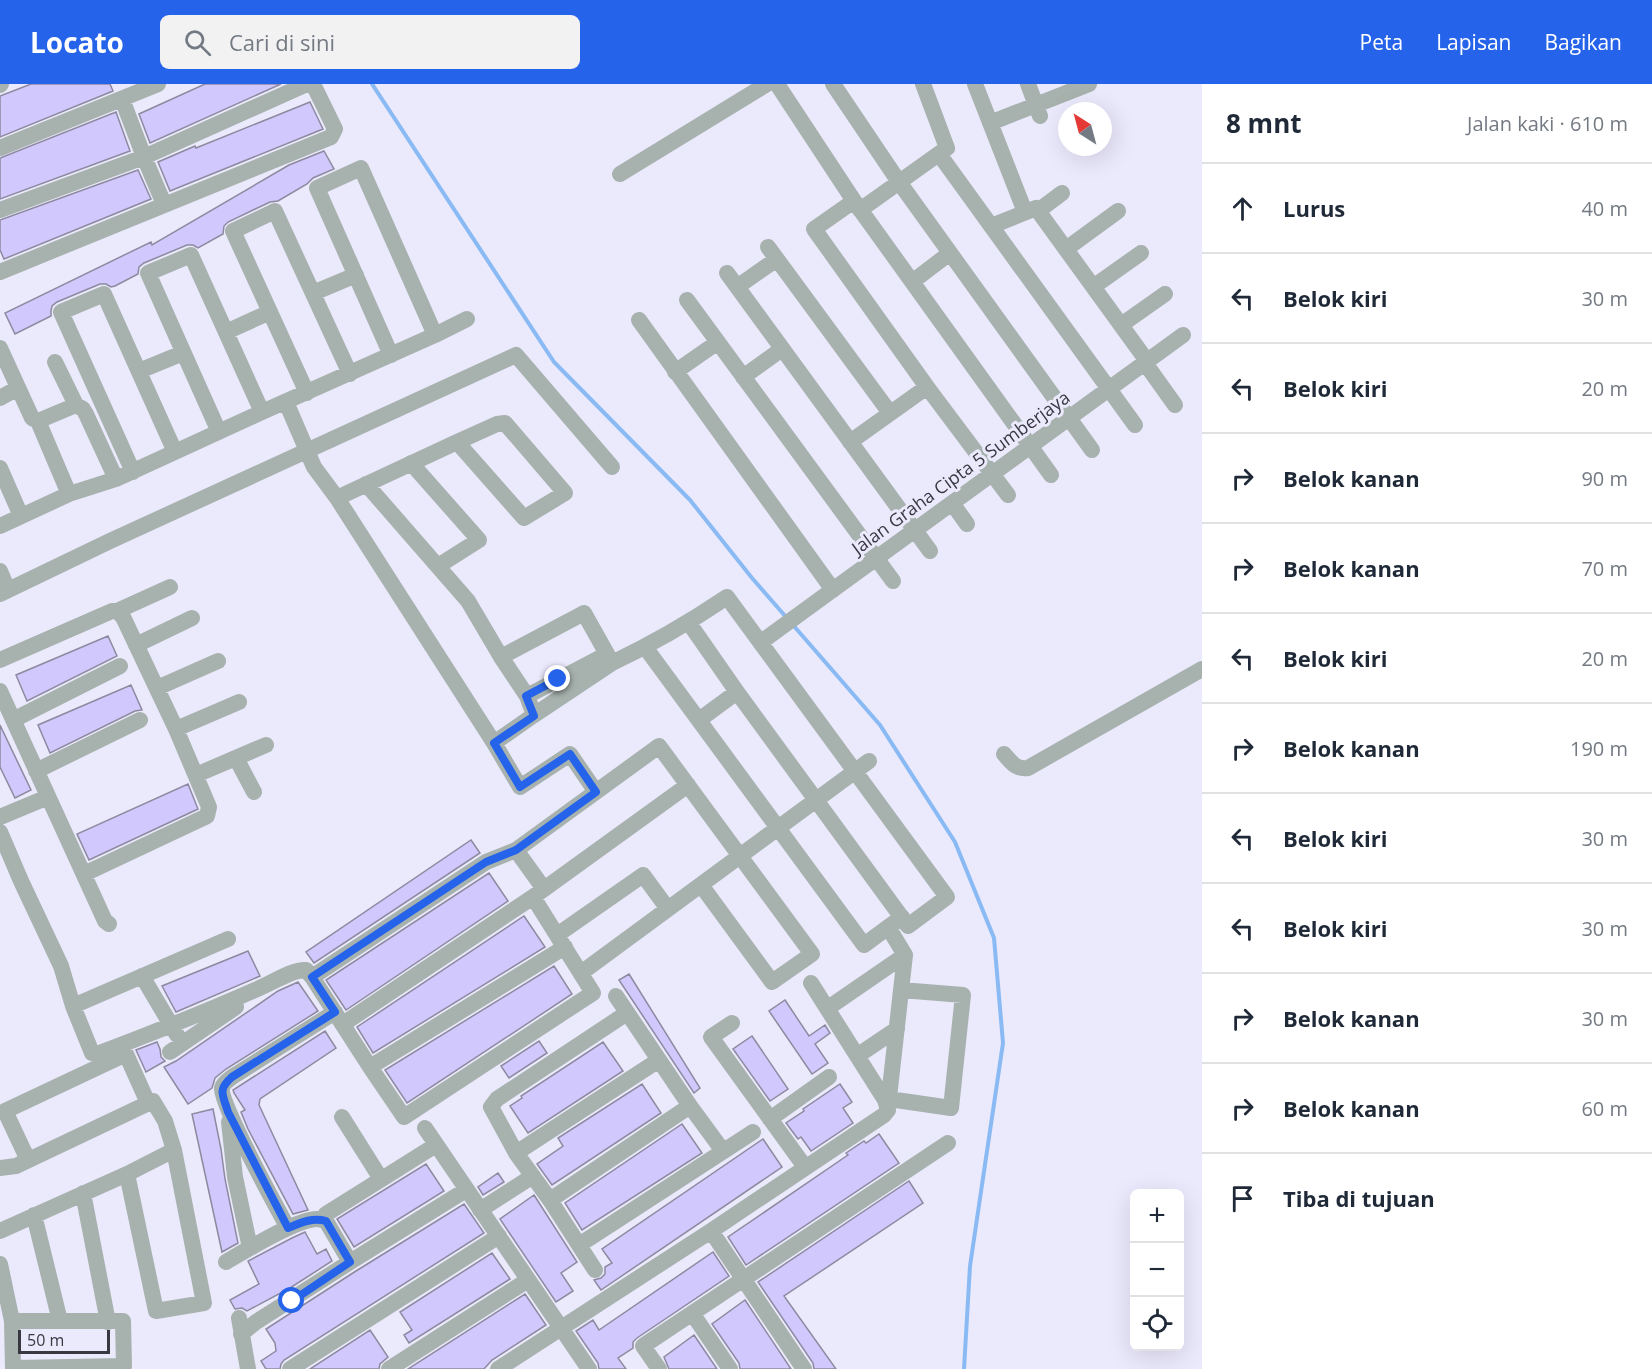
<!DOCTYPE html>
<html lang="id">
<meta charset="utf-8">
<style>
:root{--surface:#fff;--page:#f2f2f3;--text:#1f2937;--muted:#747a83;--line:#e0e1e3;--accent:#2563eb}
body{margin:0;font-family:"Open Sans",sans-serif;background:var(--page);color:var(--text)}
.controls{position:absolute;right:18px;bottom:18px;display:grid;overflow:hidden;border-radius:9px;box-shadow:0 6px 24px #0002}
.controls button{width:54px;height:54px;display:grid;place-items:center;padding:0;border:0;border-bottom:2px solid var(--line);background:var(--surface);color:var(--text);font:30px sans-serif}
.compass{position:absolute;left:1058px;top:18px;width:54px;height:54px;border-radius:50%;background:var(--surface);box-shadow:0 6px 24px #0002;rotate:324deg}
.scale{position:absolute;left:18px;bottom:15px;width:92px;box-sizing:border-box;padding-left:6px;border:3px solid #393740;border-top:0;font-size:16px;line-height:21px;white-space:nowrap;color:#393740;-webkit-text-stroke:4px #ebe9fc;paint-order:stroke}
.stop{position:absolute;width:18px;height:18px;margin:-14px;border:4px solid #2563eb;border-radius:50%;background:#fff}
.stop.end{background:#2563eb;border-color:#fff;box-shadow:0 2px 6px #0008}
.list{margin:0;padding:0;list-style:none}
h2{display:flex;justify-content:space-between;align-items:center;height:78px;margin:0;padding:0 24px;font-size:26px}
h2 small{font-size:20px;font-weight:400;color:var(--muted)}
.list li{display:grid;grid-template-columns:39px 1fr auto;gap:18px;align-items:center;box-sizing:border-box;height:90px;padding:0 24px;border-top:2px solid var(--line)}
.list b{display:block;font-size:22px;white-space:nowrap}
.list em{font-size:20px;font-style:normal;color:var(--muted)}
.icon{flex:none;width:33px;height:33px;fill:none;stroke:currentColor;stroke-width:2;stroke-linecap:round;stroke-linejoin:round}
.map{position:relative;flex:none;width:1202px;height:1285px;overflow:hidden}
header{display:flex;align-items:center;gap:36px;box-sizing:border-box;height:84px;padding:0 30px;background:var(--accent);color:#fff}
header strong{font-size:28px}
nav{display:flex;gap:33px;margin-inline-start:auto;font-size:21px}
.search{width:420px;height:54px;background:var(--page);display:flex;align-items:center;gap:15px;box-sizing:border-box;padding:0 21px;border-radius:9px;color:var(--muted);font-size:22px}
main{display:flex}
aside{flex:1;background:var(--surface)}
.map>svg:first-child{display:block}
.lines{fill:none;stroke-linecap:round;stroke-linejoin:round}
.stream{stroke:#89baf4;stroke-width:4}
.building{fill:#d1c8fd;stroke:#8d8a9f;stroke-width:1.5}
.minor{stroke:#a7b2ae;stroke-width:16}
.route{stroke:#2563eb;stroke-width:8}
.labels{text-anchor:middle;stroke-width:6;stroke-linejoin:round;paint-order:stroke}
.street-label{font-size:18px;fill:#393740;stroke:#ebe9fc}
</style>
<header>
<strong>Locato</strong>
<div class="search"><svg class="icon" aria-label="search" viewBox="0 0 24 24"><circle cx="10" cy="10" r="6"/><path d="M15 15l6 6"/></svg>Cari di sini</div>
<nav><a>Peta</a><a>Lapisan</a><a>Bagikan</a></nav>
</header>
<main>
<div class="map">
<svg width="1202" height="1285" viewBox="0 0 1202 1285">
<rect width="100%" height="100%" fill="#ebe9fc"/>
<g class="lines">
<path class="stream" d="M372,0L554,278L690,416L752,494L786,533
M793,541L880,641L955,758L994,854L1003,959L970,1182L964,1285"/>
</g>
<path class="building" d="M31,0H110L113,7L0,53V12Z
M205,0H281L150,59L139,30Z
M310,18L323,45L170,107L158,78L195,62L196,64Z
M116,28L130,67L0,115V74Z
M324,67L334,85L313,94L307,100L278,117L270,118L228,138L224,142L223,150L198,164L193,161H187L144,179L139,183L138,190L115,202L111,203L106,200H100L57,218L52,222L51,227V232L15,250L5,229L151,158L152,161L289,81Z
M138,86L151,115L4,175L0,166V136Z
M108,552L117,572L27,617L16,591Z
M131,601L142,626L135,627L50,669L38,641Z
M0,641L31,706L15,714L0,683Z
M188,700L198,725L89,776L77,750Z
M471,756L480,769L314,879L306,868Z
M489,789L508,817L346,926L326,896Z
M524,832L545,863L373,969L357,943Z
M248,867L260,892L176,928L162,902Z
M554,882L572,910L407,1019L385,986Z
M629,890L700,1004L694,1009L619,896Z
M298,898L318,927L226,985L215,994L212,1004L188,1020L164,983L176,977L278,907Z
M785,916L809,952L825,941L830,949L815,960L828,979L812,990L769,927Z
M325,947L336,964L260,1015L259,1021L308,1126L293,1130L248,1045L241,1028L245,1026L234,1009L233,1006Z
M752,952L788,1005L770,1017L733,965Z
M539,957L547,969L509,994L501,982Z
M157,958L160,965L161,973L165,977L146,988L136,966Z
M603,958L623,987L528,1049L510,1022L522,1014L521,1012Z
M642,1000L661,1029L552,1101L537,1080L563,1062L558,1054Z
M840,1000L852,1018L843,1024L853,1039L811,1067L801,1053L798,1055L786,1039L804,1027L803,1025Z
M213,1025L221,1065L225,1095L238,1159L222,1168L192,1030Z
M682,1040L702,1069L582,1146L565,1119Z
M879,1050L899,1079L746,1181L728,1153L848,1071L846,1069L864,1057L866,1059Z
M763,1055L782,1083L601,1206L594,1196L601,1194L605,1190V1183L612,1179L602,1165Z
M426,1080L444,1107L354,1163L337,1135Z
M498,1089L504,1098L483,1111L478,1103Z
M909,1097L923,1119L784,1212L836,1285H814L813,1279L758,1198Z
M534,1111L577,1178L561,1189L573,1207L556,1218L500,1135Z
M464,1120L484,1149L284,1276L281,1280L280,1285H266L261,1277L276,1267L275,1259L266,1245L356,1187Z
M305,1148L317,1170L326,1165L332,1177L290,1204L247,1227L242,1224L235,1225L230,1216L259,1200L248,1177L292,1154Z
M713,1168L729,1192L637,1254L633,1258V1264L618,1274L626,1285H599L598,1279L576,1247L593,1236L599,1246Z
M492,1169L510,1195L409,1259L404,1251L412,1246L400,1228Z
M525,1210L546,1241L492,1276L484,1285H408Z
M745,1216L791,1285H740L739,1279L712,1240Z
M370,1246L388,1273L380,1280L379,1285H310Z
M694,1251L717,1285H669L664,1273Z"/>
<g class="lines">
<path class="minor" d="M777,0L854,117L1051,391
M833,0L899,98L1092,366
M975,0L1025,128
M1028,0L1040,32
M0,1L1,0
M122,15L144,73L164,120
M990,39L1089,0
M0,64L158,0
M939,70L1135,341
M620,90L767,0
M854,117L814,145L927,303L1008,411
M0,126L144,73L307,0
M860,126L947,64L923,0
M1038,127L1062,109
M993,144L999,139L1036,124L1147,277
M768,163L890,329
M1066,165L1118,127
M0,188L331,53L335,45L313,0
M727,189L930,467
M912,198L950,169
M737,203L777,175
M1093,203L1141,169
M313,209L356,191
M687,216L893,497
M639,236L833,506
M1121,241L1165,210
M226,248L270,228
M0,264L32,334L38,337L76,321L83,325L86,330L116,395
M391,271L317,104L361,84L435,251
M55,278L76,321
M1145,279L1175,321
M139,287L183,269
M675,288L718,258
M743,293L782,265
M307,309L233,147L275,127L350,290
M0,314L18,304
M286,318L314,383L337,414L494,659L520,703L570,670L596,708
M38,337L69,410
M219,348L148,189L191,171L262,328
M850,358L927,303
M411,379L479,456L438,482
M0,384L21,432
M133,388L61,228L104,210L175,368
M366,400L468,517L501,573L527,612L534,631L494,659
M337,414L457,358L497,340L505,339L565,409L524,434L457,358
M952,419L967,440
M0,442L69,410L116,395L262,328L435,251L467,235
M0,487L8,506
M0,510L110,457L516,271L612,383
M117,527L170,503
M689,539L737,608
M761,558L1183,251
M136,561L192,534
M645,563L864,861L902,833
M501,573L584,529L607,570L527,612
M0,576L112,527H117L123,533L176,645L209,723L207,732L203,734L84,790
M612,579C652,560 690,538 727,513L947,813L908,842L737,608L699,636
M157,604L218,577
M0,607L105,837L109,840
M534,631L612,579L607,570
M13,636L120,582
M176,645L239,618
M1004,670C1011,678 1016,686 1028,684L1202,585
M236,674L254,708
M36,687L140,636
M196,691L266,661
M0,733L48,713
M0,748L21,797L61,882L73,922L92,969L97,970C150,950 203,929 255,906C269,901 292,885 306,886L312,893L370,983L404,1033L593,909L533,813L688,701
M516,766L544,805
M888,843L905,871L888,1022
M557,851L643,791L668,825
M581,889L869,677
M142,892L177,951
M312,893L486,778L516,766L659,662L812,870L772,898L701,801
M616,912L690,1022L723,1067
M73,922L228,855
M828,924L905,871
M732,939L711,953L805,1083
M343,940L533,813
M170,968L236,923
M857,972L897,945
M370,983L565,863
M889,1015L951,1024L963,911L901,906
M342,1033L381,1095
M770,1035L829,993
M229,1038L235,1093L250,1164
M425,1044L589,1285
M516,1069L659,976
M28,1076L5,1027L126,970L148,1019
M0,1084L16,1082L153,1017L165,1037L174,1066L204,1219L156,1227L127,1090
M83,1109L108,1238
M550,1116L690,1022
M480,1126L533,1092
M34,1131L60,1237
M288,1144C277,1124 219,1018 222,1004C223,999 228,996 232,993L335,928
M0,1147L127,1090L174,1066
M711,1147L804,1285
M579,1161L753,1048
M226,1178C245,1167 296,1135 317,1135C320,1135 323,1136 326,1137
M350,1178L326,1137V1130L436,1061
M0,1180L12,1237L13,1284L124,1282L123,1237H12
M595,1186L550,1116L516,1069L491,1023L497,1015L627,929
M692,1229L730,1285
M239,1234L248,1285
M241,1250L256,1238L350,1178L466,1106
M290,1285L499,1152
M389,1285L528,1196
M498,1285L711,1147L884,1031L888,1026L885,1016L811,899
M659,1285L643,1262L948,1059"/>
</g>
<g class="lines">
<path class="route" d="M292,1217L350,1178L326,1137C312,1133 300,1139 288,1144L228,1028C223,1011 217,1006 232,993L335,928L312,893L486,778L516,766L596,708L570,670L520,703L494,659L534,632L526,612L558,595"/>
</g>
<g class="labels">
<g class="street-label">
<text transform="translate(961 389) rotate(-36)" y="6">Jalan Graha Cipta 5 Sumberjaya</text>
</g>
</g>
</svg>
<div class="controls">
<button>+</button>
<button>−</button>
<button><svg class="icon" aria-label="locate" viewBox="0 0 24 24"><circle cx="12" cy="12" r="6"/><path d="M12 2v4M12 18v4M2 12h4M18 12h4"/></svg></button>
</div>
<svg class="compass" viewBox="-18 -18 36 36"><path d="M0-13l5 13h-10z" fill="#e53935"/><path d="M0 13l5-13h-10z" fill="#747a83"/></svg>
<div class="scale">50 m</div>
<div class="stop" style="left:292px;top:1217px"></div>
<div class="stop end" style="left:558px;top:595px"></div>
</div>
<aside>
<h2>8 mnt<small>Jalan kaki · 610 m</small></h2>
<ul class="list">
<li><svg class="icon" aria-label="ahead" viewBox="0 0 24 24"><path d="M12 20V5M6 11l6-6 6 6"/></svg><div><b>Lurus</b></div><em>40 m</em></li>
<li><svg class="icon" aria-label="left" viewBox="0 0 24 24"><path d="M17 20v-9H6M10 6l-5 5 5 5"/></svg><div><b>Belok kiri</b></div><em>30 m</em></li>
<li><svg class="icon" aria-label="left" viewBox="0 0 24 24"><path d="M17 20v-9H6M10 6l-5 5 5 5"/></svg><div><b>Belok kiri</b></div><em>20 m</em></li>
<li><svg class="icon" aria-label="right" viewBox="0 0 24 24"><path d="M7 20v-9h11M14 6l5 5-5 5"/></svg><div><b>Belok kanan</b></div><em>90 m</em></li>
<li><svg class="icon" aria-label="right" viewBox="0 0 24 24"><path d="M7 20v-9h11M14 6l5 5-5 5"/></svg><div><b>Belok kanan</b></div><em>70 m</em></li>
<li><svg class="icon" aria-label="left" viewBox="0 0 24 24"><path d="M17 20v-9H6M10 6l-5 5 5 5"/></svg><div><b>Belok kiri</b></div><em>20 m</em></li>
<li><svg class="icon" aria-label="right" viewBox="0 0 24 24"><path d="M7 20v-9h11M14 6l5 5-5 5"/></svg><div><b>Belok kanan</b></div><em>190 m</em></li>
<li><svg class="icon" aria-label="left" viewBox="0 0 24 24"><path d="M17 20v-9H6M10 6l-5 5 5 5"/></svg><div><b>Belok kiri</b></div><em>30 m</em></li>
<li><svg class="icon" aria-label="left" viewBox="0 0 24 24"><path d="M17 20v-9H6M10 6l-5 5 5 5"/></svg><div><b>Belok kiri</b></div><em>30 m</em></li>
<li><svg class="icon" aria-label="right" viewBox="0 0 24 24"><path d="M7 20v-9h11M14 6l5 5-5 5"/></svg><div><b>Belok kanan</b></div><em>30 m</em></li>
<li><svg class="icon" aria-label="right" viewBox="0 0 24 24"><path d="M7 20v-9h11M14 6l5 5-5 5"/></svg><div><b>Belok kanan</b></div><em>60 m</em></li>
<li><svg class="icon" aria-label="arrive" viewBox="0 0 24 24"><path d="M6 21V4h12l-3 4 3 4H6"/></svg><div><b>Tiba di tujuan</b></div></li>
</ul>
</aside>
</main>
